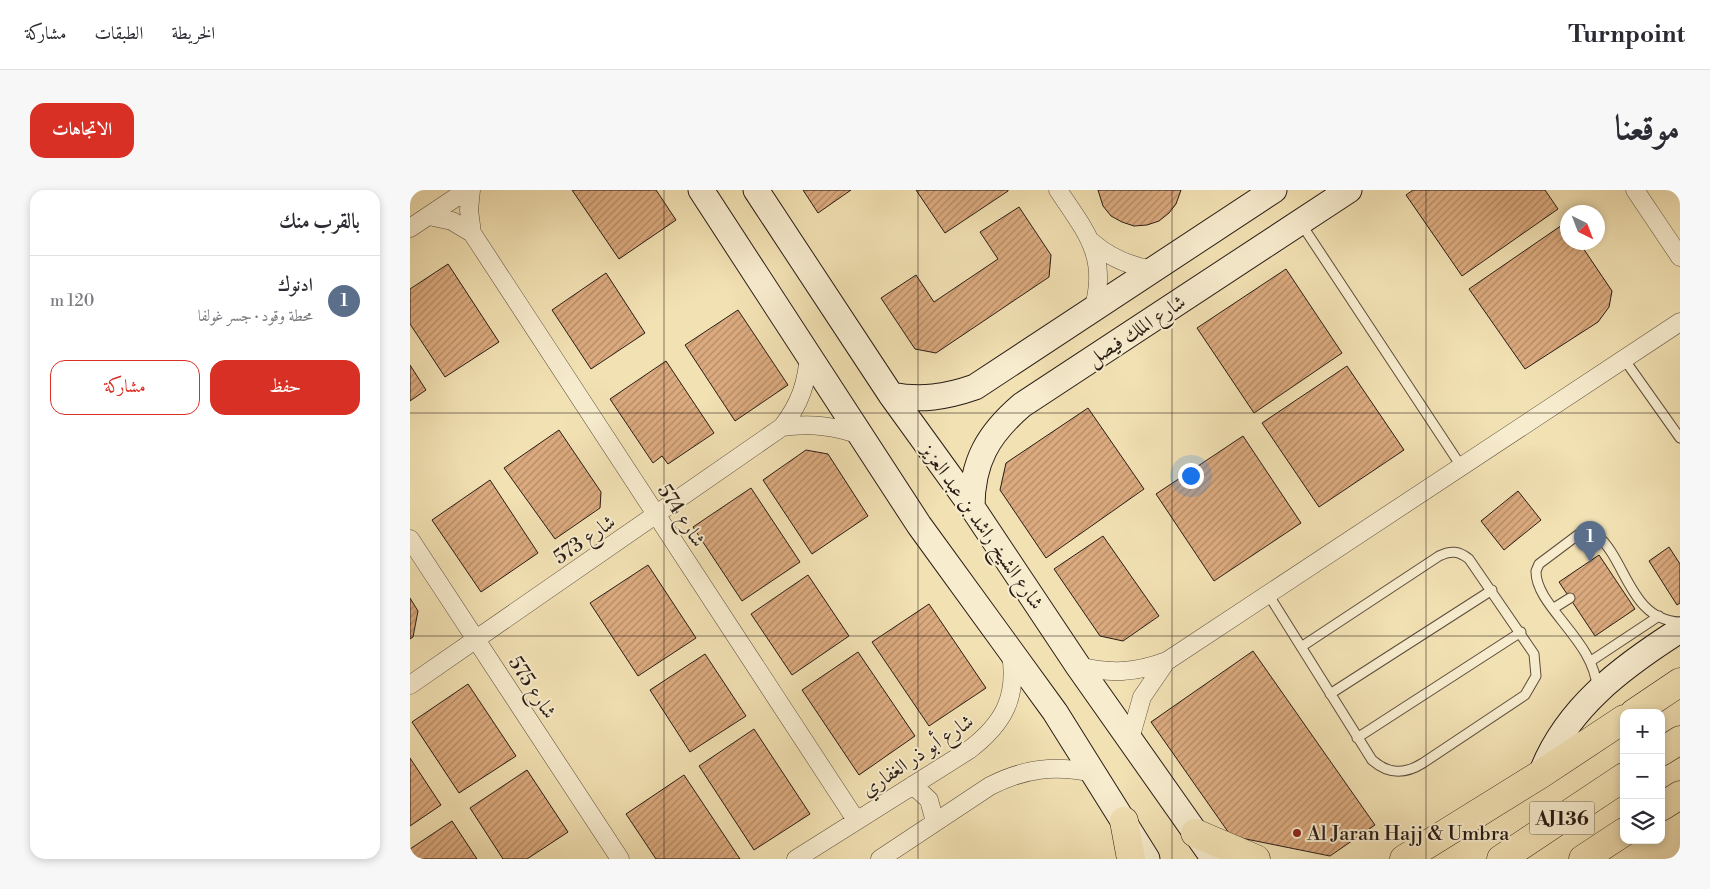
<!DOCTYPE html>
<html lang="ar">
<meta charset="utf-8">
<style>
:root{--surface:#fff;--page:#f7f7f7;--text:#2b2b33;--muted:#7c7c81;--line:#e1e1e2;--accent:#d93025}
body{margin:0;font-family:"Libre Bodoni",Amiri,serif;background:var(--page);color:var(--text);direction:rtl}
.controls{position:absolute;right:15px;bottom:15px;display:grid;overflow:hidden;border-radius:10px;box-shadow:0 2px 8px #0003}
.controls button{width:45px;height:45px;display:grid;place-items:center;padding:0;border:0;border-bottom:1px solid var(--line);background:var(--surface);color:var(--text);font:25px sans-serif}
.compass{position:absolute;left:1150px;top:15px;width:45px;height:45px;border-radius:50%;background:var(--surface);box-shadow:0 2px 8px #0003;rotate:138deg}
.you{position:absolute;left:780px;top:285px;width:18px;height:18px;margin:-12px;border:4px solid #fff;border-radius:50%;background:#1a73e8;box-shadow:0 0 0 8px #1a73e833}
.badge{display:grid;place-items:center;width:32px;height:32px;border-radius:50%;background:var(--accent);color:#fff;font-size:16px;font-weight:700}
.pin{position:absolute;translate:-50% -41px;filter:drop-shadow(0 1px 2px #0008)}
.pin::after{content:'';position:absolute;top:26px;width:18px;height:15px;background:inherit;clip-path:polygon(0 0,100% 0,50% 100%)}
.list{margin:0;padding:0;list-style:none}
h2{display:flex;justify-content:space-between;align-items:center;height:65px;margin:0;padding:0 20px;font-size:21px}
h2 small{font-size:16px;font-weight:400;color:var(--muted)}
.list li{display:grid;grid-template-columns:32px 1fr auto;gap:15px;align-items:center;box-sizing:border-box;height:90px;padding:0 20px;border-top:1px solid var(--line)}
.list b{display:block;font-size:19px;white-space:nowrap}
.list p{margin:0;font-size:16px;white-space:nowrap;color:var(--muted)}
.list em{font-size:16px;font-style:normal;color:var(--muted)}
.actions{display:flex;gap:10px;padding:15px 20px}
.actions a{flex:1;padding:11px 0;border:1px solid var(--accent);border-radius:15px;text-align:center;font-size:18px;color:var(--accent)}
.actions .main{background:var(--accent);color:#fff}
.icon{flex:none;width:28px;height:28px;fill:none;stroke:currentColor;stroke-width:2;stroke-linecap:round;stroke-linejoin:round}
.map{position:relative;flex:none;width:1270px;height:669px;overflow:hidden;direction:ltr;border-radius:15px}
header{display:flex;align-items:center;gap:30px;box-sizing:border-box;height:70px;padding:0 25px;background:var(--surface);border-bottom:1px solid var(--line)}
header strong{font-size:24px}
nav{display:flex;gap:28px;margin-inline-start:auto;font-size:18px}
.intro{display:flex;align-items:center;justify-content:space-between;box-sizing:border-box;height:120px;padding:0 30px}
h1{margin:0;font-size:35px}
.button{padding:12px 22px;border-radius:15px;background:var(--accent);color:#fff;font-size:18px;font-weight:700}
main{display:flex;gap:30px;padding:0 30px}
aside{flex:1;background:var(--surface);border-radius:15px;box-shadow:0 2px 8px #0003}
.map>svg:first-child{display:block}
.building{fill:url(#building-hatch);stroke:#291c16}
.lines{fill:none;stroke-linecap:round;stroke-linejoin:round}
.lane-casing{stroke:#5b4d3d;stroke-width:11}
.street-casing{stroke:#5b4d3d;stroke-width:19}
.secondary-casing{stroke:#291c16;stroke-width:27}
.primary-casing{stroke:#291c16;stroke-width:29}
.lane{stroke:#f7ecce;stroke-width:9}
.street{stroke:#f7ecce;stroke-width:18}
.secondary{stroke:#f7ecce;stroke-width:25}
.primary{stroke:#f2e1b3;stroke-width:28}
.grid{fill:none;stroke:#291c16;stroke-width:1;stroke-opacity:0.55}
.poi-dot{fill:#8f2418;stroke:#f7ecce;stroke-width:2}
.labels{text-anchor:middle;stroke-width:4;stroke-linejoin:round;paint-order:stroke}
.shield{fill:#f7ecce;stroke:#675a4d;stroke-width:1}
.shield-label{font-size:19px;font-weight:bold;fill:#291c16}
.street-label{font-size:20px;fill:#291c16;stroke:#f7ecce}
.poi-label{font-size:20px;fill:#291c16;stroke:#f7ecce;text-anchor:start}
</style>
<header>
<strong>Turnpoint</strong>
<nav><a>الخريطة</a><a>الطبقات</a><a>مشاركة</a></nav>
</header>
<div class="intro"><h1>موقعنا</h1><a class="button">الاتجاهات</a></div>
<main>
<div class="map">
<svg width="1270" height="669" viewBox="0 0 1270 669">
<defs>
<pattern id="building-hatch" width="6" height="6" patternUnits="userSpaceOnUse" patternTransform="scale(1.25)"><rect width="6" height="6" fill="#dbaa7e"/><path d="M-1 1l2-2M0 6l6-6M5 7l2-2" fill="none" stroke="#b28a66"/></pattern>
</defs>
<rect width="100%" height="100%" fill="#f2e1b3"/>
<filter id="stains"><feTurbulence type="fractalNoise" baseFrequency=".004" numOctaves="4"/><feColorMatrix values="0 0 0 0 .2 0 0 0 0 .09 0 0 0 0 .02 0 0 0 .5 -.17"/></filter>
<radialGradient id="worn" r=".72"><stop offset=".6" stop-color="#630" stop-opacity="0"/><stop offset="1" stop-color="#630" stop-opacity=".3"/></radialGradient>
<path class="building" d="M162,0H246L266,30L209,69Z
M393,0H441L408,23Z
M506,0H598V1L535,43Z
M688,0H771L766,14L759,23L749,31L737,35L724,36L712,32L701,26L693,16Z
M1003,0H1135L1148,19L1052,86L996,5Z
M609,17L641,65L639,87L526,163L505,159L471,108L506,85L524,112L588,69L570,42Z
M1155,33L1158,36V52H1169L1202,101L1199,117L1188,132L1115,179L1059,99Z
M38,74L89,152L35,187L0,134V99Z
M876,79L932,163L844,223L787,138Z
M196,83L235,143L181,179L142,120Z
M328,120L378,195L325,231L275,155Z
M256,171L304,243L258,274L252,266L243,273L200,209Z
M0,175L16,200L0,211Z
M937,176L994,260L909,317L852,233Z
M678,218L734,299L636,368L590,300L596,273Z
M149,240L191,302L190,318L145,349L94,278Z
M833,246L891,333L804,391L746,304Z
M396,260L418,264L458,326L402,364L353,290Z
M80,290L128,363L71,402L22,330Z
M341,298L390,372L332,411L283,337Z
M1108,301L1131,330L1094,360L1071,331Z
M693,346L749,426L713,451L690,446L644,379Z
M1259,357L1270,374V413L1267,415L1239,371Z
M1189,365L1225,419L1185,446L1149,392Z
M238,375L286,448L228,486L180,413Z
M398,385L439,446L382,485L341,424Z
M0,408L8,421L3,447L0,449Z
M519,414L576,498L519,536L462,452Z
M843,461L965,635L920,666L821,646L741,532Z
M448,462L505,546L449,585L392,500Z
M295,464L336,526L280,562L240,500Z
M58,494L106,566L49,603L2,532Z
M344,539L400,624L344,660L289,576Z
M0,568L31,615L0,636Z
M117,580L158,642L117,669H93L60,618Z
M274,585L330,669H246L216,624Z
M42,631L67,669H0V659Z"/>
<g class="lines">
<g class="lane-casing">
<path id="lane" d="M890,32L1051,276
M1214,169L1270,248
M858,404L962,570C978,584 994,585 1013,573L1115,505L1126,486L1124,464L1059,369C1049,361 1041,360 1029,366L891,457
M1144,418L1160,408
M1181,471L1249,426
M1187,498C1185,451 1125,416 1126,381L1129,374L1169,344L1175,342L1187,345C1217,371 1220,430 1270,432
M920,504L1082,400
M947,548L1111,442"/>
</g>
<g class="street-casing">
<path id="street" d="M61,0L59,20L62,43
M648,0C676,42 699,67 683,120
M1225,0L1270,67
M19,26L42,31L62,43L446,630
M0,38L57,0
M682,52C700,68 720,76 743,80
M372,237C401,233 425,236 453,246
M0,349L210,669
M668,476C700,484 725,483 757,471L1270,132
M0,495L372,237C390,214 397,193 399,164
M720,549L732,507L756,472
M503,595L519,610L525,632
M386,669L559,560C593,534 608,508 601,464
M470,669L580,596C615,578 645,575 683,583"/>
</g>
<g class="secondary-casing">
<path id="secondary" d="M291,0L509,335L645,522L737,669
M346,0L481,205L562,317L668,476L804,669
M481,205C511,211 536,207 565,197L864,0
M562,317C562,272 578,244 612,215L939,0
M1131,584C1156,518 1212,477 1270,440"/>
</g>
<g class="primary-casing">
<path id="primary" d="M1224,523L1270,492
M1251,562L1270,550
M1251,617L1270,605
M714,631L721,669
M785,643L846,669
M994,669L1131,584L1214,529
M1091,669L1214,587
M1173,669L1214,642"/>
</g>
<use href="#lane" class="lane"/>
<use href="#street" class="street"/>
<use href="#secondary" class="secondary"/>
<use href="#primary" class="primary"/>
</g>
<path class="grid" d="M254,0V669M508,0V669M762,0V669M1016,0V669M0,223H1270M0,446H1270"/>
<circle class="poi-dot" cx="887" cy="643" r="5"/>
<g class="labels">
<rect class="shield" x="1119.5" y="611.5" width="65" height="33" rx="4"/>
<g class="shield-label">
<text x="1152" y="635">AJ136</text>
</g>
<g class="street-label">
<text transform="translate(726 140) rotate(-33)" y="7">شارع الملك فيصل</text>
<text transform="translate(272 325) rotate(57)" y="7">شارع 574</text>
<text transform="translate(573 336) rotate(55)" y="7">شارع الشيخ راشد بن عبد العزيز</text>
<text transform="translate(174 349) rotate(-35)" y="7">شارع 573</text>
<text transform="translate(123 497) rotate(57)" y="7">شارع 575</text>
<text transform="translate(507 565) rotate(-34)" y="7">شارع أبو ذر الغفاري</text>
</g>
<g class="poi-label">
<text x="897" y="650">Al Jaran Hajj &amp; Umbra</text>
</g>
</g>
<rect width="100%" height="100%" filter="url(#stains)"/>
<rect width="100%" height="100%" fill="url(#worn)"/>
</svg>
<div class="controls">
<button>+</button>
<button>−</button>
<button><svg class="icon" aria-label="layers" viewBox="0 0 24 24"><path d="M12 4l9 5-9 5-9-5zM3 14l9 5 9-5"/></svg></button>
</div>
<svg class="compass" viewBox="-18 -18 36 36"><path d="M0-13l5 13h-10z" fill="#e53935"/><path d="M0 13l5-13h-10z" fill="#7c7c81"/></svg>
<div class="you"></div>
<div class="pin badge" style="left:1180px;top:372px;background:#5c6f8a">1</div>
</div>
<aside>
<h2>بالقرب منك<small></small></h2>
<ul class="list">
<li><span class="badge" style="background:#5c6f8a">1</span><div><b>ادنوك</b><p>محطة وقود · جسر غولفا</p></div><em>120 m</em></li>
</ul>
<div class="actions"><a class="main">حفظ</a><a>مشاركة</a></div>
</aside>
</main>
